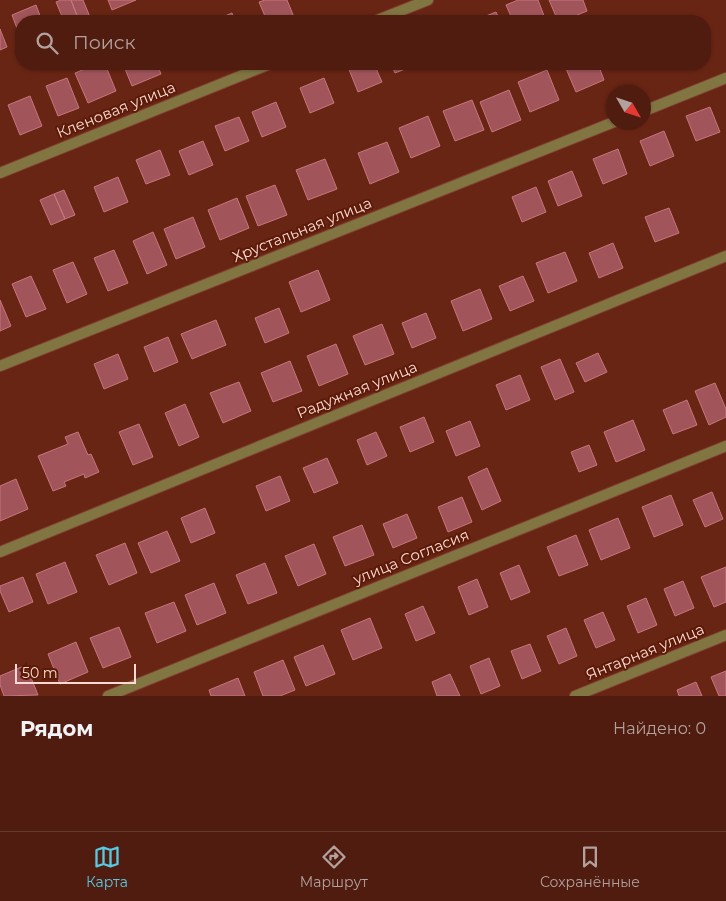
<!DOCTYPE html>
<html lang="ru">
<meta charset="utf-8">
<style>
:root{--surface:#4f1c0f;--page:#59291d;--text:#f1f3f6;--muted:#b3a19e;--line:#663a2f;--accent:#58c9e3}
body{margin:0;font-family:Montserrat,sans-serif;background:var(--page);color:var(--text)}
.compass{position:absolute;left:606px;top:85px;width:45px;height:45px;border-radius:50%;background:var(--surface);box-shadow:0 1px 4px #0004;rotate:129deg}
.scale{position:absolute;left:15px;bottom:12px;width:121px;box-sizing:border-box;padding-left:5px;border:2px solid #fcdad1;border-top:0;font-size:14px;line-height:18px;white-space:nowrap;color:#fcdad1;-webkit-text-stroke:4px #5c1a08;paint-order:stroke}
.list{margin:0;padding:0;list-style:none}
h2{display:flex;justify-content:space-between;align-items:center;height:65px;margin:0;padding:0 20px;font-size:21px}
h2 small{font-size:16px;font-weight:400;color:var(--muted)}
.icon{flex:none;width:28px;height:28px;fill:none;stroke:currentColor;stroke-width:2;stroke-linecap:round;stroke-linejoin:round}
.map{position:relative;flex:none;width:726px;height:696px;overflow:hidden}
.search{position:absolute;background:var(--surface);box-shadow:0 1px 4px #0004;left:15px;right:15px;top:15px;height:55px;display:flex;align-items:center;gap:12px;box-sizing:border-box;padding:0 18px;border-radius:20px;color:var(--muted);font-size:19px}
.sheet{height:135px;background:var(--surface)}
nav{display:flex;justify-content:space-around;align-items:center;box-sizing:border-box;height:70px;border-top:1px solid var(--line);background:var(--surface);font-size:14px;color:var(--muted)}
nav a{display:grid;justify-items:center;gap:2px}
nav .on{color:var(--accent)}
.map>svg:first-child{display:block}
.building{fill:#a1555b;stroke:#c7767c}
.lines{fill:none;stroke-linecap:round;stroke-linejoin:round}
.street-casing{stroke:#814232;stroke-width:12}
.street{stroke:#817542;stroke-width:10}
.labels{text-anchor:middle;stroke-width:4;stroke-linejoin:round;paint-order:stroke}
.street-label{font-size:15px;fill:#fcdad1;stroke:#5c1a08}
</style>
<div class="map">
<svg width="726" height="696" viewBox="0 0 726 696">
<rect width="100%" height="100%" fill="#692514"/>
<path class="building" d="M61,0H71L79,21H64L56,2Z
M71,0H83L90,17L79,21Z
M108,0H136L112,10Z
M265,0H287L294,17L284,21H267L259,2Z
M518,0H538L546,21H513L506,5Z
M549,0H583L587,11L563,21H558Z
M36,5L42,21H21V39L12,15Z
M496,12L500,21H473Z
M232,13L235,21H222L220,18Z
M0,29L7,47L0,50Z
M97,64H105L116,91L88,103L75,73Z
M123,64H157L161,74L132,86Z
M356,64H374L382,82L358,92L348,67Z
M391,64H418L395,73Z
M564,64H598L604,80L576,92Z
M547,70L559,100L530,112L518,82Z
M67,78L79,108L58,116L46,86Z
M324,78L334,103L310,113L300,88Z
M509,90L521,120L492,132L480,102Z
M30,96L42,126L20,135L8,105Z
M472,100L484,130L455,141L443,111Z
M276,102L286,127L262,137L252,112Z
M710,107L720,132L696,141L686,116Z
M428,116L440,146L411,158L399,128Z
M239,117L249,141L225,151L215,126Z
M664,131L674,156L650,166L640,141Z
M203,141L213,165L189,175L179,151Z
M387,142L399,172L370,184L358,153Z
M618,149L627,174L603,184L593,159Z
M160,150L170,175L146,184L136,160Z
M325,159L337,189L308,200L296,170Z
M572,171L582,196L558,206L548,181Z
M118,177L128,202L104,212L94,187Z
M275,185L287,215L258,226L246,196Z
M536,187L546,212L522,222L512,197Z
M64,190L75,215L65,219L54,194Z
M54,194L65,219L51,225L40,200Z
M237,198L249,228L220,240L208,210Z
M669,208L679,233L655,242L645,217Z
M193,217L205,247L176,259L164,229Z
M153,232L167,265L147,274L133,241Z
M613,243L623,268L599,278L589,253Z
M114,250L128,283L108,291L94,258Z
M565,252L577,281L548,293L536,263Z
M73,262L87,294L67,303L53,270Z
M318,270L330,300L301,312L289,282Z
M31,276L46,309L26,317L12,284Z
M523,276L534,301L510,311L499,286Z
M480,289L492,319L463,331L451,301Z
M0,300L11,326L0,331Z
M279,308L289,333L265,343L255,318Z
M426,313L436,338L412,348L402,323Z
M216,320L226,345L192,359L181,334Z
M382,324L394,354L365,365L353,336Z
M168,337L178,362L154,372L144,347Z
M336,344L348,374L319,386L307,356Z
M598,353L607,372L585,382L576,363Z
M118,354L128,379L104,389L94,364Z
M560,359L574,392L555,400L541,367Z
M290,361L302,391L273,402L261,373Z
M520,375L530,400L506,410L496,385Z
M239,382L251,411L223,423L210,393Z
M715,383L726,409V417L709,425L695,391Z
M687,400L697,425L673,434L663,410Z
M185,404L199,437L179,446L165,413Z
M424,417L434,442L410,452L400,427Z
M633,420L645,450L616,462L604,432Z
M470,421L480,446L456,456L446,431Z
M139,424L153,457L133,465L119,432Z
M78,432L88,455L91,454L99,472L85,478L84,474L64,482L66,486L53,491L38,456L68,444L65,437Z
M376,432L387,456L367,465L357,440Z
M589,445L597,465L579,472L571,452Z
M327,458L338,483L314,493L303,468Z
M487,468L501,501L482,510L468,477Z
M280,476L290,501L266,511L256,486Z
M16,479L28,509L0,521V486Z
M712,492L723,519L705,527L693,500Z
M671,495L683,525L654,537L642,507Z
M462,497L472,522L448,532L438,507Z
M205,508L215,533L191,543L181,518Z
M407,514L417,538L393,548L383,524Z
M618,518L630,548L601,560L589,530Z
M362,525L374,555L345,566L333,537Z
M167,531L180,561L151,573L138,543Z
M576,535L588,565L559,576L547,547Z
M125,543L137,573L109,585L96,555Z
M314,544L326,574L298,586L285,556Z
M65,562L77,592L48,604L36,574Z
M265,563L277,593L248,604L236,575Z
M519,565L530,592L511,600L500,573Z
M726,567V602L714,607L701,577Z
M23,577L33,602L9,612L0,591V586Z
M477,579L488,607L469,615L458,587Z
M683,581L694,608L675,616L664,589Z
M214,583L226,613L197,625L185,595Z
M646,598L657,625L638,633L627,606Z
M174,602L186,631L157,643L145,613Z
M423,606L435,633L416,641L405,614Z
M603,612L615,640L596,648L584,620Z
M370,618L382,648L353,660L341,630Z
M119,627L131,657L103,668L90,638Z
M566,628L577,656L559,664L547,636Z
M76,642L88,672L60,684L48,654Z
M530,644L541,671L522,679L511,651Z
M323,645L335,674L306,686L294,657Z
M489,658L500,686L481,694L470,666Z
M283,660L295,690L280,696H263L254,672Z
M26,665L38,695L4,696L0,685V676Z
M726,671V696H719L711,677Z
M450,674L460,696H437L432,682Z
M238,678L245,696H211L209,690Z
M696,682L702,696H679L677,690Z"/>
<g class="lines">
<g class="street-casing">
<path id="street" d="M375,21L428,0
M644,111L726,78
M0,173L270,64
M0,366L614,122
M0,552L726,256
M108,696L726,446
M575,696L726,635"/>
</g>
<use href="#street" class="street"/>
</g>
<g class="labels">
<g class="street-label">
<text transform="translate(116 110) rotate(-22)" y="5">Кленовая улица</text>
<text transform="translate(302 230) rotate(-22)" y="5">Хрустальная улица</text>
<text transform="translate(357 390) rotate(-22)" y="5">Радужная улица</text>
<text transform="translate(411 557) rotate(-22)" y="5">улица Согласия</text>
<text transform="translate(645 652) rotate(-22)" y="5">Янтарная улица</text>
</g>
</g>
</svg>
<svg class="compass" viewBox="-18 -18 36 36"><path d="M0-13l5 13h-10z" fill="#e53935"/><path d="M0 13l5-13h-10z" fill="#b3a19e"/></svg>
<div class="scale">50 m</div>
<div class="search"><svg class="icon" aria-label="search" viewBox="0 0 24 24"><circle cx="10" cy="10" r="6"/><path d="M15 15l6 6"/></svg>Поиск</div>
</div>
<section class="sheet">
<h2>Рядом<small>Найдено: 0</small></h2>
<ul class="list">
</ul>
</section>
<nav>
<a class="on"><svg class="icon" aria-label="map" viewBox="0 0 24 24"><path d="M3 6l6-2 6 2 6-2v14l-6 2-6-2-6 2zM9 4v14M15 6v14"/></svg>Карта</a>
<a><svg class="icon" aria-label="directions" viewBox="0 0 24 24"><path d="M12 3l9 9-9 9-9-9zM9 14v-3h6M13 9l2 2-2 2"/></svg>Маршрут</a>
<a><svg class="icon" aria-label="saved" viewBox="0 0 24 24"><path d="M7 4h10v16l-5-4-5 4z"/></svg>Сохранённые</a>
</nav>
